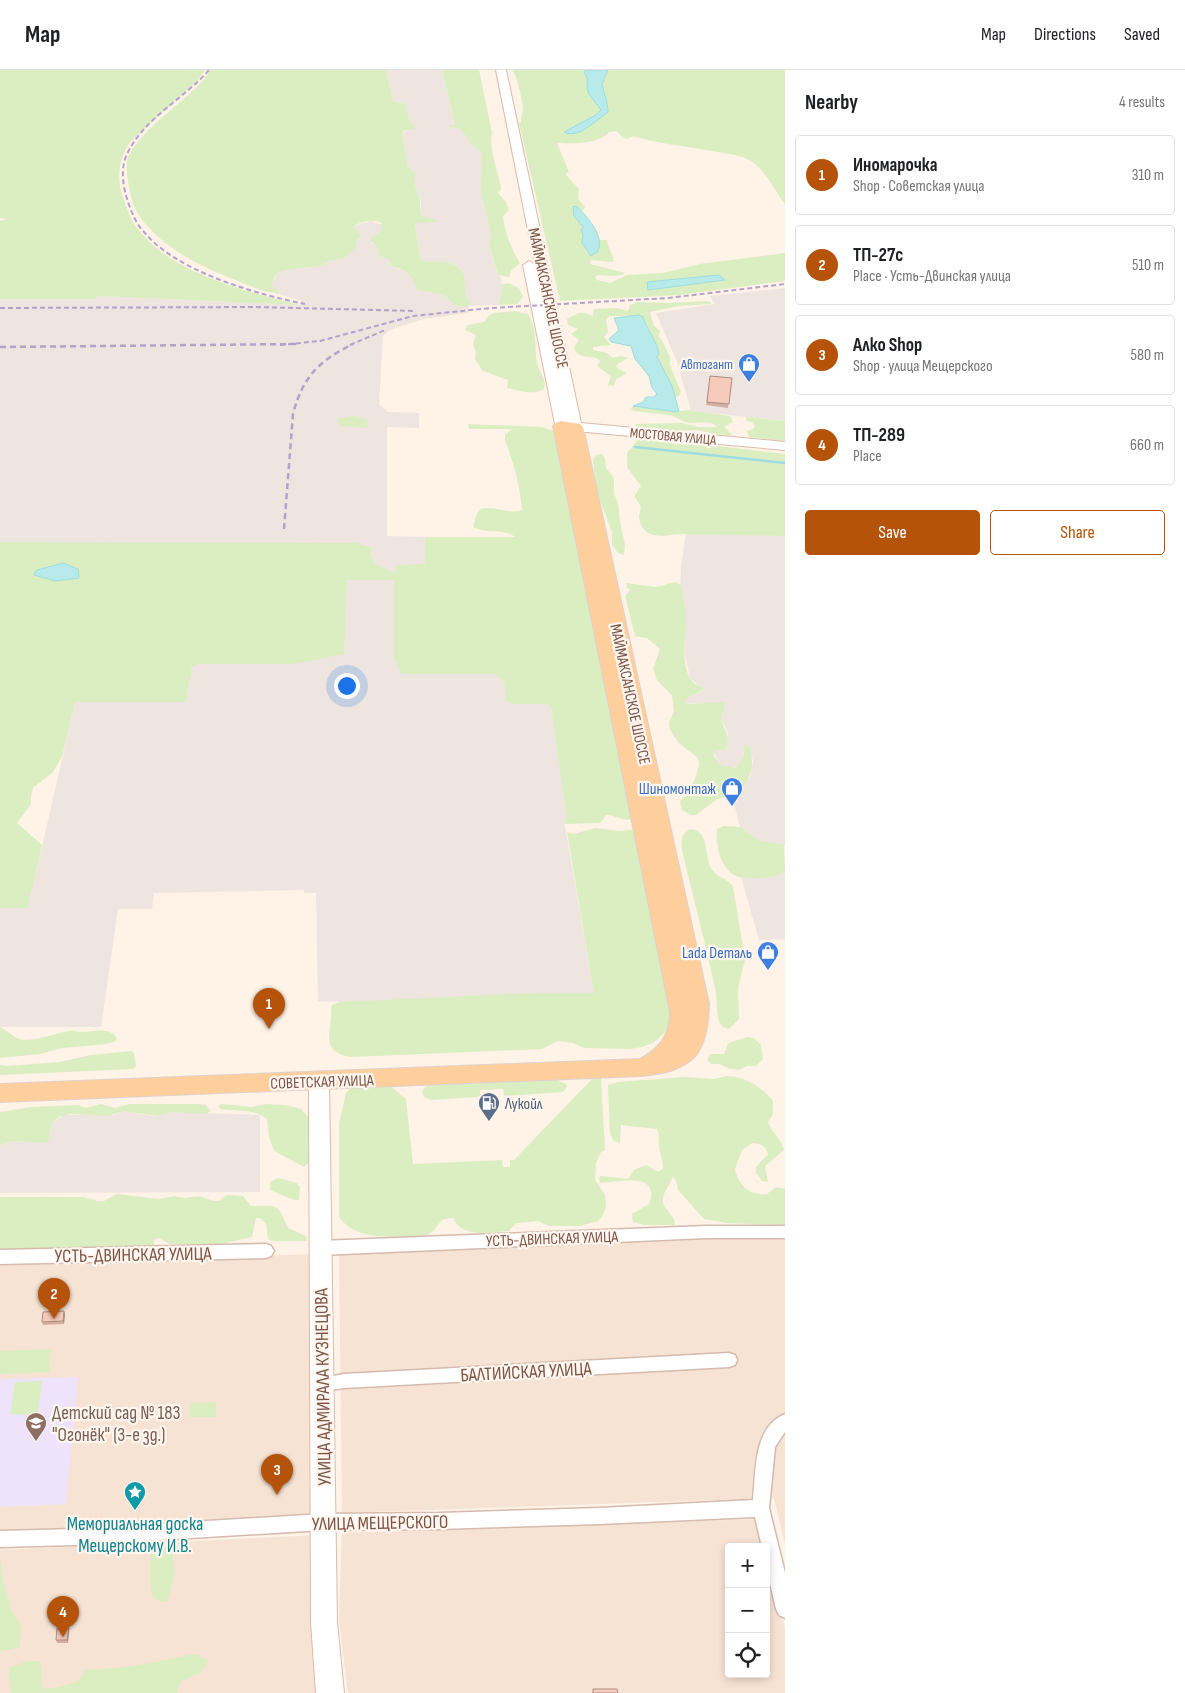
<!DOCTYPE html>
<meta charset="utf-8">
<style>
:root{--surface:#fff;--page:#f2f2f2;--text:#202124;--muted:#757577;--line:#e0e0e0;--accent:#b45309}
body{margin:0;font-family:"Sofia Sans Condensed",sans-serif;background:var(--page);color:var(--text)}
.controls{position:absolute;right:15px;bottom:15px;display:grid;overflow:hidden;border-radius:5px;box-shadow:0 2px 8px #0003}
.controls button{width:45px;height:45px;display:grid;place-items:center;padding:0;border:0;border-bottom:1px solid var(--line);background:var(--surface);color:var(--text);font:25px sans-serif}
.you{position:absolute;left:346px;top:615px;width:18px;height:18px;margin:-12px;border:4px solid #fff;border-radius:50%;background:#1a73e8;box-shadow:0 0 0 8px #1a73e833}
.badge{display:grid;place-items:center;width:32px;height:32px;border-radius:50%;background:var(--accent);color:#fff;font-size:16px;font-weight:700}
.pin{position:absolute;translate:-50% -41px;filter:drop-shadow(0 1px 2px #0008)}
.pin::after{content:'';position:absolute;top:26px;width:18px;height:15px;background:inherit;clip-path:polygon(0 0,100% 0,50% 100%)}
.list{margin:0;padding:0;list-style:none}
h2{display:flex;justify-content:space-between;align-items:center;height:65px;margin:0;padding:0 20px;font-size:21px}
h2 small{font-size:16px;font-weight:400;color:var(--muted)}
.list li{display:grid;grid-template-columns:32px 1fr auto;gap:15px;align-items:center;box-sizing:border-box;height:80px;margin:0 10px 10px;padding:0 10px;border:1px solid var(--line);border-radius:5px}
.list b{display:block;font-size:19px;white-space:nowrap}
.list p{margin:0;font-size:16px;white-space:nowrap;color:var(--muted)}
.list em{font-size:16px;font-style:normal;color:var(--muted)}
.actions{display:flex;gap:10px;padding:15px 20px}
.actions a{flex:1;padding:11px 0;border:1px solid var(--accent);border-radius:5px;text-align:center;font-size:18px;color:var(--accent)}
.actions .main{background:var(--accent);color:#fff}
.icon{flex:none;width:28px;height:28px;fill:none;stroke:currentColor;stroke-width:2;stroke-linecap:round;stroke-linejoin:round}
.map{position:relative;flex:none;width:785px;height:1623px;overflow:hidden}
header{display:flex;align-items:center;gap:30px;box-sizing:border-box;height:70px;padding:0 25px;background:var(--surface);border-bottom:1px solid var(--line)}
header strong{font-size:24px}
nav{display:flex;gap:28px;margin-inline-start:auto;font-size:18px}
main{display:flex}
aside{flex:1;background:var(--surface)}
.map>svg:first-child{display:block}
.residential{fill:#f7e3d4}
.industrial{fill:#efe5e0}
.education{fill:#efe3fb}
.green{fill:#daeec2}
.water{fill:#b8eaeb;stroke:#9ddcde}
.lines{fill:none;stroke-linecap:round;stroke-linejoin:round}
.stream{stroke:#9ddcde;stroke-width:2.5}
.street-casing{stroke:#d5baad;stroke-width:3}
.secondary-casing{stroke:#dbbbac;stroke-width:2}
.primary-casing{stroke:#ddd2cf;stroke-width:2}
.street{fill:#fff;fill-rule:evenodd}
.secondary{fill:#fff;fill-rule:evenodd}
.primary{fill:#ffce9d;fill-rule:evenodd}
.rail-far1{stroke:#b3a2cb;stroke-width:2;stroke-dasharray:5 3;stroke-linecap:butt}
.rail{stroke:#b3a2cb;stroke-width:2.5;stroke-dasharray:6 4;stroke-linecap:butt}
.wall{fill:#d4afa1}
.shaded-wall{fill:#ad8e83}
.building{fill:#f7cbbb;stroke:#ad8e83}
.labels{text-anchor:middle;stroke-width:4.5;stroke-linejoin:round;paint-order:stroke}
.far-shop-label{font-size:14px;fill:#366cbe;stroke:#fff7ef;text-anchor:end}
.far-street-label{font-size:14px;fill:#7c5347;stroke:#fff7ef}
.street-label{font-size:16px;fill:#7c5347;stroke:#fff7ef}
.shop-label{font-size:16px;fill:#366cbe;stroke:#fff7ef;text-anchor:end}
.service-label{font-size:16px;fill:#4e5e75;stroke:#fff7ef;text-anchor:start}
.near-street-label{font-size:19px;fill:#7c5347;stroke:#fff7ef}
.near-education-label{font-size:19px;fill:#785e54;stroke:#fff7ef;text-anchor:start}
.near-culture-label{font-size:19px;fill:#0d838f;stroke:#fff7ef}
</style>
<header>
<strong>Map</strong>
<nav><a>Map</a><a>Directions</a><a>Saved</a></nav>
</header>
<main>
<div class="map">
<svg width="785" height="1623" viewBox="0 0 785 1623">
<rect width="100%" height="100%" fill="#fff2e6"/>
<path class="residential" d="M781,1167L785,1171V1474L774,1428L342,1443L339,1180L704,1168Z
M317,1184L321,1445L91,1459L0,1461V1194Z
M759,1449L766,1477H729V1604H766V1479L785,1559V1623H348L339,1550L342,1463Z
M319,1465L326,1623H0V1480Z"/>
<path class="industrial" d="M386,0H442L455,56H448L461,59L471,74L482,83L481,123L491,166L489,175L497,203L501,207L503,222L499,229V235L468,236L469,243L423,249L390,260L383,266L379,334L388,342L419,343V358L387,357V466L425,467L426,490L401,604H493L504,610L513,634H548L551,637L568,749L564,750L594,923L340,932L318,931L316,823H304V820L154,823L152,839H118L101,957H0V838H28L75,632H186L192,598L197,594H295L318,588L0,513V229H96L98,226L300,235L302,231L274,223H278V221L271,216V213L275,209L277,203L292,199L321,196L329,191L345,188L359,168L354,156L371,151L382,155V160L374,165L371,172L377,177L378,183L389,190L390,196L409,203L416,210L417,220L445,225L453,234L470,235L466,225L464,204L457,196L447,192L421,191L415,152H435L421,146V132L414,111V102L408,97L402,63L415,57L410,52L405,34L393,31Z
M785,218V351L691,341L677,292L656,243L715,234L710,226Z
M686,464L785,466V776L761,771L740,757L731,721L734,716L746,712L750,707L753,691L750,677H744V683L736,698L720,694L714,683L715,681L725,680L727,678L728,663L722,650L724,641L716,632L701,634L685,633L687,628L702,621L699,616L690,608L685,584L684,560L686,547L684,534L680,532L681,496Z
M785,802V869L759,870L741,807L767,808Z
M123,1041L154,1046L173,1042L260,1045V1122L0,1123V1075L12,1071L45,1073L50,1066L52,1053L64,1045H114Z"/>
<path class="education" d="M78,1307L66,1434L0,1437V1309Z"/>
<path class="green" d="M0,0H205L198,10L130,72C118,90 116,110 124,130C127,137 129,145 133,152C165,203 246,221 300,235L98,226L96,229H0V151L7,149L0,148Z
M211,0H386L393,31L405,34L410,52L415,56L413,59L403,61L402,63L408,97L416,104L414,111L420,130L421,146L435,150L436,152L415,153L421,191L447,192L457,196L464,204L466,225L471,235C458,239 452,235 445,225L417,220C413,204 406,200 390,196L389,190L379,185L377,177L370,170L371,167L382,160L381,153C371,149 363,151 354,156L360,166L357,170L356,177L345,188L329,191L321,196L292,199L277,203L271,215L279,221L278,223C264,223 251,216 238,211C201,197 161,178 138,144C132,136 130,121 128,111C127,103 125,93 129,85C149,50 189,32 211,0Z
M442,0H479L492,63C488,79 499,102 501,119L498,123L506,132L509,140L503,146C504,160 512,181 520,193L511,201L509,207L498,205L489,175L491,165L481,123L482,83L471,74L461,59L446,56L455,55Z
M495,0H498L540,203L536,204Z
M512,0H586L584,2L587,8L586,13L601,40L596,45L565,62L584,60L608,42C608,32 604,24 602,14L608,0H785V134C774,120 767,102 751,91C742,85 728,84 718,82C692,77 658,74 633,66L627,69L622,67L617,61L609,62C601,74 570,74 557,73L569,102L566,103V105L579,119L578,129L585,137L582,142L573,138L574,146L583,157L582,173L588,183L600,173L599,170H607C608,177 612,183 614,191L612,192L591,190L590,194L625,203C618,208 606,205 598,205L595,207L597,210L610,213L627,205L663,203L700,194L785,183V211L679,225L560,231L519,53L521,52C521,47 522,44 523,40C523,32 517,5 512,0Z
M508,213L519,218L523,227L517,234L499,235C498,227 504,223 502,215Z
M706,231L711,232V234L679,236L650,242L654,256L660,261L658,266C665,272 665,279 670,286V295L681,322L679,326L674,327L672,316L657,287L659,284C658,276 646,252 641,246H610L606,250L608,262L604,267L611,275L593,277V280L607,283L612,288L621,286L628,288L616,295L617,298L627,303L616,309L614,316L608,315L611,306L597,296L600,291L598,289C589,285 576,289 574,277L579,270L571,264L578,259L568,255L567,249C579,243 579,240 593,246L594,239L617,238L628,241L630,235L638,232L669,233Z
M514,241L528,244C538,260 534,276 537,293C539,303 547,309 544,319C534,326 518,320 507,318L508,310L483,301L475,289L476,282L473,274L476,265L465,260L467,255L484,252L488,246L494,243Z
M633,336L675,342L688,340L730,346L733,352L724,357L733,365L722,366L697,360L670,361L637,358L635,354L682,353L699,357H717C710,350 700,353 691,353C683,352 675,346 669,345C658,344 646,342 634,341L631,339Z
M353,346L365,349L369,353L368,358L342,356L337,353L338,349Z
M746,347L785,351V371L749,367L747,361L753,359L755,356L752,352L746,351Z
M468,354L542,357L553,361L581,486L632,749C623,752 616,745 606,745L600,753L565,754L564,749H567L551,637L548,634H513L507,632L504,610L493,604H401L394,587V510H347L344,584L295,594H197L192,598L186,632H75L62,687L53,702L33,718L31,726V734L17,753L42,775L28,838H0V472L357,473L371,477V486L375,494L395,504L397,495L425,494V467H515C503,457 487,465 473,457L477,443L481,439C494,435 509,445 522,440C520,415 514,394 505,370V365L512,359H469Z
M644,369L678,374L717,376L785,384V466L676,464C659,468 641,467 639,447C639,443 642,439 640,435C639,431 635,430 635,425L641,416L627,397V383L638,370Z
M602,384L605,389L606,398L614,408V424L618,433L620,452L625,475L624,485L618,483L612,475V462L596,420L593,389L596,385Z
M675,512L681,515C682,525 686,536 686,546C686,563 680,597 692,611C695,615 700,616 705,619L687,628L685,633C699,636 710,630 724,633C726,640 722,643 722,649C723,661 733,668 725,680L715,681L714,686L720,694L736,698L744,684V674L750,677C753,691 754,702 744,715L734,716L731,721L733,725L717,729L696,745H691L682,740L680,732L695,709L699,695L698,688L679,673L670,660L669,653L674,641L672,625L657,610L653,599L660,579L647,568L635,566L625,526L630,520L627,518L626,513L655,517C660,517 668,513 675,512Z
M724,756L740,757L761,771L784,775L785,802C775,808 766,808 754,808C749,807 743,808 739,807C721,802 715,775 717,759Z
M595,758L620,761L636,759L671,940L668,960L653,973L642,977L630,979L585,978L573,973L558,971L542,979L350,987C319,980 332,964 331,939L332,935L340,932L512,924L594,923L567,762L574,764Z
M691,759C710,762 704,785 711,798C716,807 726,808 733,816L745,890L738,918L739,949L729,959C714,958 718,935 716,923C706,875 693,827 682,780C681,771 681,762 691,759Z
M0,957C7,960 17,970 23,970C39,970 53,964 68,961C73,960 76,961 80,962C93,963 108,955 117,968L116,971L107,974L62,978L40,984L0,988Z
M747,967L754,968L761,975L763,989L756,996H747L739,1000L730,999L719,994H711L707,990L710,984H724L728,973Z
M132,981L134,983L136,996L133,999L0,1005V995L7,996L60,992L91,985Z
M726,1006C745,1006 762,1017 773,1031V1044L768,1052C772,1063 783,1071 784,1080L765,1096L768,1112L762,1111L756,1103V1097L768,1084C766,1076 760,1073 752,1073L742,1080L735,1099C738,1116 751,1126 767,1124L776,1117L785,1119V1155L727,1153L704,1149L678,1120L676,1111L673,1106C671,1114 661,1124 663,1133C666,1142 675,1145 675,1155H644L633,1152L632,1144L649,1134C661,1101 620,1112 600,1113L599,1108L601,1106L628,1109L634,1100L646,1095L658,1102L663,1099C663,1090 660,1084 659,1075C658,1069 660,1065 657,1059L621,1055L620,1073L614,1071L610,1064L608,1015L618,1012L685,1007L714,1009Z
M593,1008H601L605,1080L601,1082L596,1093L595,1110L605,1125L606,1137L602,1147L598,1151L580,1156H549L538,1151L516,1153L509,1161C491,1162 462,1169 453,1148C435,1147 440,1161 426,1165C421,1167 412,1166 407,1166C382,1167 355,1169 339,1147V1054L346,1023L353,1016H390L406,1029L413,1094L502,1090L503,1097H510V1090H514Z
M556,1010L566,1014L567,1017L563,1022L506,1026L504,1025L503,1019L480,1020V1025L478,1027L431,1030L424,1027L422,1021L427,1016L431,1015Z
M101,1034L115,1038L129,1034H200L206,1035L211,1041L205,1044L173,1042L159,1046L123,1041L108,1046L69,1044L59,1047L52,1053L49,1070L45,1073L12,1071L0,1075V1042L32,1037L78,1035L86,1038Z
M222,1034L252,1037L266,1034L286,1035L301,1039L310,1049L311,1076L308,1093L304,1097L274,1081L269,1067L267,1049C254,1038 237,1042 221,1039L218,1036Z
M278,1108L297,1113L300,1117L299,1130H294L270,1120V1112Z
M117,1124L159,1129L175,1126L184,1128L200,1126L214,1131H219L226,1125L243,1126L251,1136C278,1136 277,1132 288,1158L306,1166L307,1171H272L268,1169L266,1154L260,1148H256L252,1167L221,1174H170L159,1168L154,1170V1175L0,1180V1127H84L98,1131H104Z
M51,1279L49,1302L0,1304V1281Z
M42,1311L38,1344L10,1345L15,1312Z
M216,1332V1347H189L191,1333Z
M160,1477H170C178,1494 173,1515 167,1532L153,1529L150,1511V1480Z
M0,1487L4,1514L12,1541L21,1556L20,1577L0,1582Z
M195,1584L209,1591L201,1603L181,1611L177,1623H11L9,1598L27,1591H40L43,1619L55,1618L79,1611L85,1599C123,1601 158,1591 195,1584Z"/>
<path class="water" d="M586,0H608L602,14C604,24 608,32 608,42C596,50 578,70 564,62L596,45L601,40L589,24L587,19V8L584,2Z
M576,136C587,146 605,166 598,181L591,186L582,173L583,165L581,160L583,157L574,146L573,137Z
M719,205L725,210L648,220L647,212Z
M639,245L643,247C647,260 657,271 659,284L657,287L672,316L679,341L677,342L633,336L643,332L646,327H654L657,324L652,318L649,306L635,289L631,276L611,272L609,269L619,260L614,248Z
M63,493L78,499L79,508L55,511L34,505L37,500Z"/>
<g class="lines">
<path class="stream" d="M635,377L785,393"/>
<g class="street-casing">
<path id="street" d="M706,1156H785V1168H706L320,1185L315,1183L313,1178L315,1173L320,1171Z
M266,1174L271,1176L274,1181L271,1186L266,1188L0,1194V1180Z
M729,1283L735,1285L737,1290L735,1295L729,1297L344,1318L323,1321L317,1319L315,1314L317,1309L344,1304Z
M785,1344V1362L775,1377L769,1438L785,1503V1548L779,1545L776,1539L766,1496V1477H762L755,1447L600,1454L439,1459L323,1460L75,1475L0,1477V1461L75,1459L323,1444L439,1443L600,1438L753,1430C756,1402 753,1357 785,1344Z"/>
</g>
<g class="secondary-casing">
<path id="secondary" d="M496,0H506L581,353L785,372V380L575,361L570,360L568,356L561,360L556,359L523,195L529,191L535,195Z
M319,1003L326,1005L329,1011L337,1552L344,1623H316L311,1552L309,1011L312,1005Z"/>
</g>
<g class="primary-casing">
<path id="primary" d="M561,351L580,354L583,357L709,934C708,986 692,1001 641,1006L0,1032V1014L640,989C660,978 670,965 670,942L553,356L556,353Z"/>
</g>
<use href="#street" class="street"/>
<use href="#secondary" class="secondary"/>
<use href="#primary" class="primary"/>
<path class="rail-far1" d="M209,0C184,29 144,48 127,84C120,99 123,117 128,132C132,143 136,154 144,162C177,202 256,224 305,234
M0,238L254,237L416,241
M280,275L320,271L413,246L491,238L668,228L785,214
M350,275L385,260"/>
<path class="rail" d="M0,277L297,274
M284,459L293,344C303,306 319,291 353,274"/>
</g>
<path class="wall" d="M710,306L732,308L728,338L706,335Z
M64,1241L65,1244L64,1254L43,1255L42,1252Z
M69,1558V1560L68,1573H57L56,1570Z"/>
<path class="shaded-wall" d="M64,1241L65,1244L64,1254L63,1251Z
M69,1558V1560L68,1573L67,1570Z"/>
<path class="building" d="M710,306L732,308L729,334L707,332Z
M64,1241L63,1251L42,1252L43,1242Z
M57,1558H69L67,1570H56Z
M593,1619H617L618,1623H593Z"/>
<defs>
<g id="shop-pin" transform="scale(1.125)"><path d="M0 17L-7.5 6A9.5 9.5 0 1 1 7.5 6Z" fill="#3f7fe0" stroke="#fff7ef"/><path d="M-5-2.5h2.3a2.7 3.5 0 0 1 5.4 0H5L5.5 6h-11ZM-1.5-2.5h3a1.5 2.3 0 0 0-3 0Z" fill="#fff"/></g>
<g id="fuel-pin" transform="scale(1.125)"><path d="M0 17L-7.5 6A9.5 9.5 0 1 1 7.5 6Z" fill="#5c6f8a" stroke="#fff7ef"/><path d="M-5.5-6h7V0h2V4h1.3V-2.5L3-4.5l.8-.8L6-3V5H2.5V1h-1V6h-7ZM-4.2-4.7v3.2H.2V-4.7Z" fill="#fff"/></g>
<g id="school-pin" transform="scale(1.125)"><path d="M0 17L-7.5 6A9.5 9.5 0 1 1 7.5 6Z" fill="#8d6e63" stroke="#fff7ef"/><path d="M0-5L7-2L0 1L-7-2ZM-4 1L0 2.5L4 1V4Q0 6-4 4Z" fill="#fff"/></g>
<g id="sight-pin" transform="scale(1.125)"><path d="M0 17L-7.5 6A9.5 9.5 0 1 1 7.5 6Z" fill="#0f9aa8" stroke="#fff7ef"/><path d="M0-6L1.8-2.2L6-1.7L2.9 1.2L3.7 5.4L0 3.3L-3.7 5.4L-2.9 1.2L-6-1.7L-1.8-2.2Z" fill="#fff"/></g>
</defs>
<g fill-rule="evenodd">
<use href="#shop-pin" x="749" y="294"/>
<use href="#shop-pin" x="732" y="718"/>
<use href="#shop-pin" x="768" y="882"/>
<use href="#fuel-pin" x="489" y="1033"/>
<use href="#school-pin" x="36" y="1353"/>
<use href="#sight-pin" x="135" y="1422"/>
</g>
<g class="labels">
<g class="far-shop-label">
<text x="733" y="299">Автогант</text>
</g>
<g class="far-street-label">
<text transform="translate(673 366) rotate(5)" y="5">МОСТОВАЯ УЛИЦА</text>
</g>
<g class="street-label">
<text transform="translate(549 228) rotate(78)" y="6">МАЙМАКСАНСКОЕ ШОССЕ</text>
<text transform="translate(631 624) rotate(78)" y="6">МАЙМАКСАНСКОЕ ШОССЕ</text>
<text transform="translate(322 1011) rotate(-2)" y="6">СОВЕТСКАЯ УЛИЦА</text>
<text transform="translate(552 1168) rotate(-2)" y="6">УСТЬ-ДВИНСКАЯ УЛИЦА</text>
</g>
<g class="shop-label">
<text x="716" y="724">Шиномонтаж</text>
<text x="752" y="888">Lada Dеталь</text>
</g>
<g class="service-label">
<text x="505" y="1039">Лукойл</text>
</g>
<g class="near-street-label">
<text transform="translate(133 1184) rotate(-1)" y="7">УСТЬ-ДВИНСКАЯ УЛИЦА</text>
<text transform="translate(526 1301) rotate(-3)" y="7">БАЛТИЙСКАЯ УЛИЦА</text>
<text transform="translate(322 1317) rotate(-91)" y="7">УЛИЦА АДМИРАЛА КУЗНЕЦОВА</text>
<text transform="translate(380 1452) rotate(-1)" y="7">УЛИЦА МЕЩЕРСКОГО</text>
</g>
<g class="near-education-label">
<text x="52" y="1349">Детский сад № 183<tspan x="52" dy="22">"Огонёк" (3-е зд.)</tspan></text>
</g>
<g class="near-culture-label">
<text x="135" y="1460">Мемориальная доска<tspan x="135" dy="22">Мещерскому И.В.</tspan></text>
</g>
</g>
</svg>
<div class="controls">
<button>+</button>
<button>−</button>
<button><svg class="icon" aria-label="locate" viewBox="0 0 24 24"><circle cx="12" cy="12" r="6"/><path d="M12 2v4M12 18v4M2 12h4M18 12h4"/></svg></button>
</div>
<div class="you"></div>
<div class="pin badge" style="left:269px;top:959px">1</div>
<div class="pin badge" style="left:54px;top:1249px">2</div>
<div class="pin badge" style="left:277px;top:1425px">3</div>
<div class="pin badge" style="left:63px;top:1567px">4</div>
</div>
<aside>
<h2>Nearby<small>4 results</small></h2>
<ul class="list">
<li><span class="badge">1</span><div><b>Иномарочка</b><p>Shop · Советская улица</p></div><em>310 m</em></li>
<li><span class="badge">2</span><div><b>ТП-27c</b><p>Place · Усть-Двинская улица</p></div><em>510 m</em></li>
<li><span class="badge">3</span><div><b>Алко Shop</b><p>Shop · улица Мещерского</p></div><em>580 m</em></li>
<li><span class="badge">4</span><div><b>ТП-289</b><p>Place</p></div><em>660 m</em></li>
</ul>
<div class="actions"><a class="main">Save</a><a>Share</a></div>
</aside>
</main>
